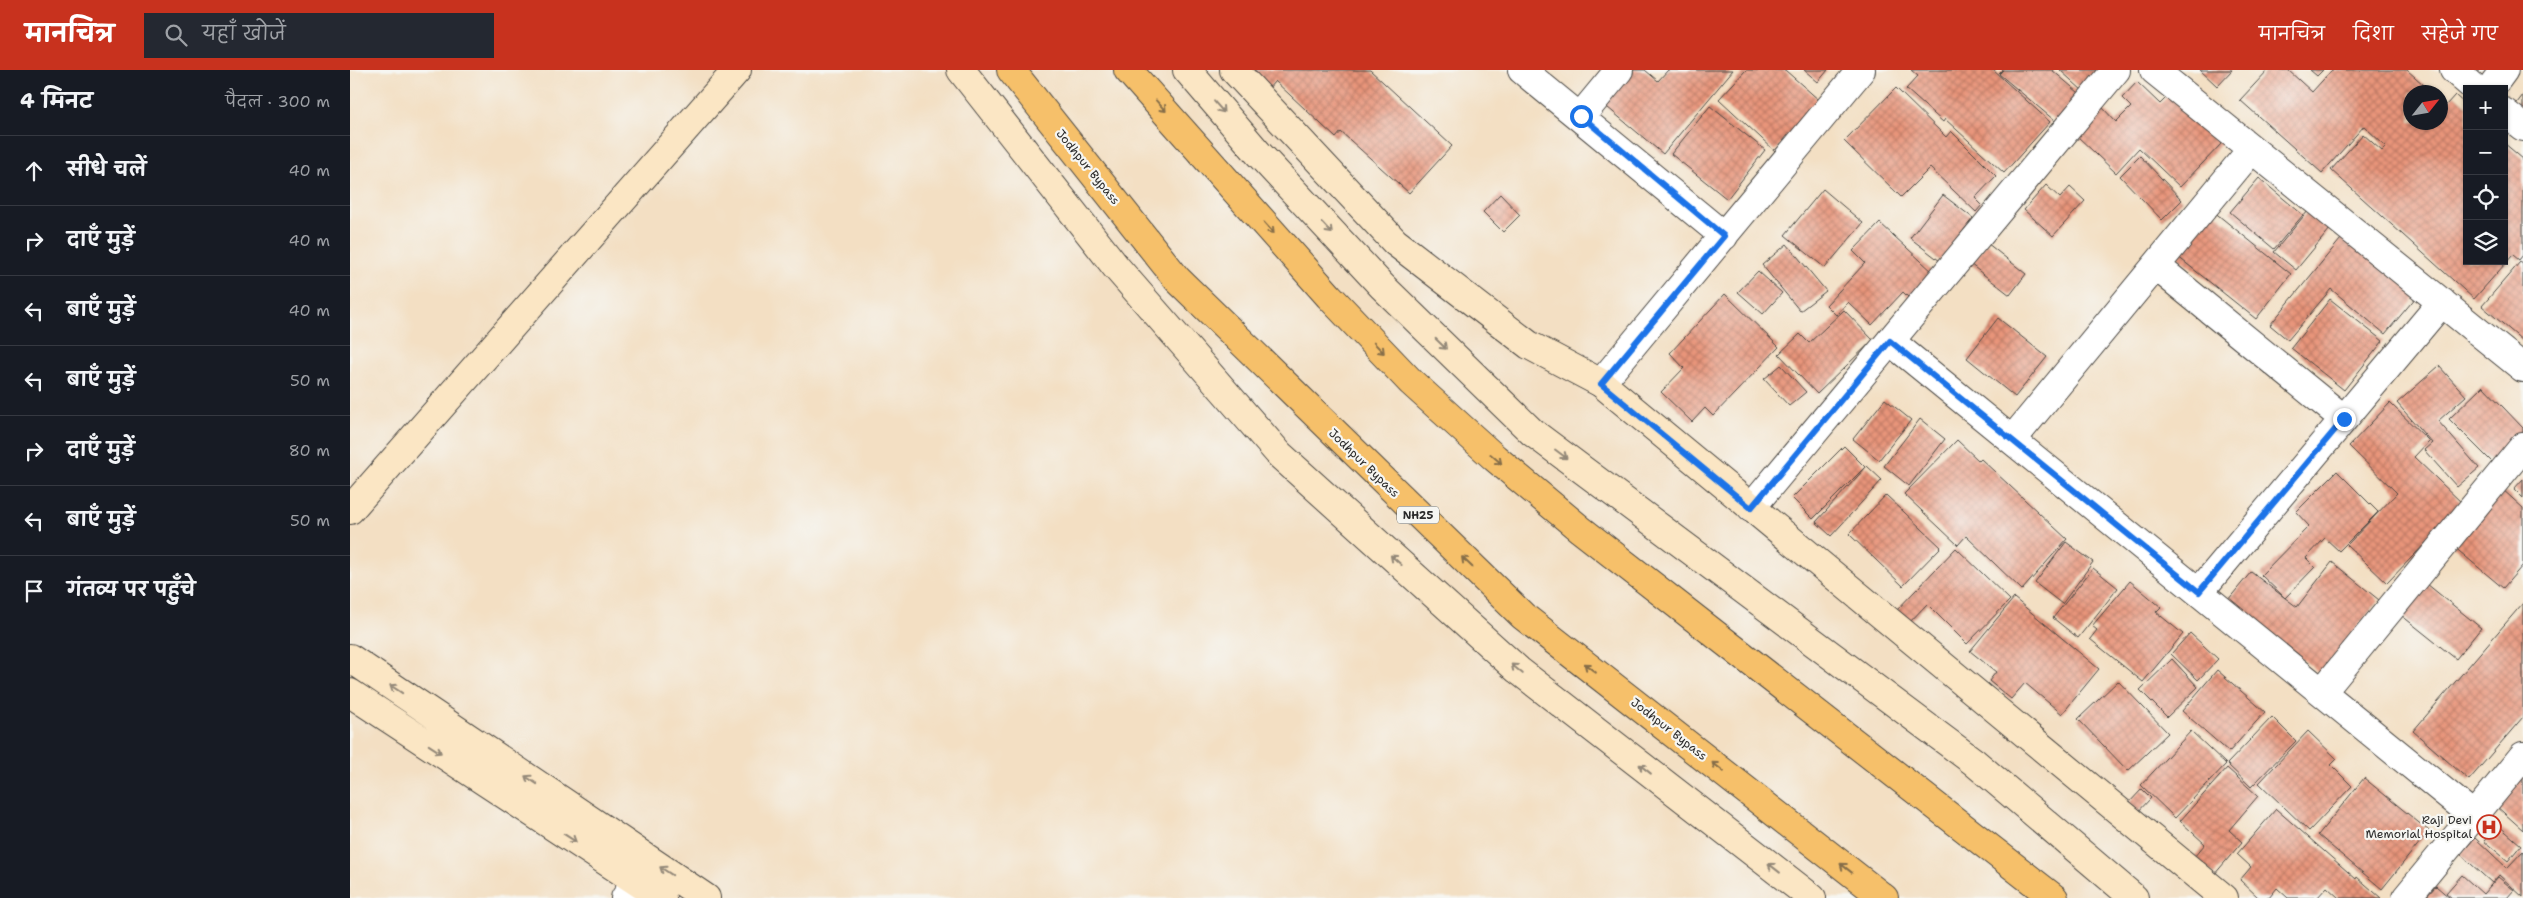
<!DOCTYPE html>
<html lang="hi">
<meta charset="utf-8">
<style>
:root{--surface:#171b24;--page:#242831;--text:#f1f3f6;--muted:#9ea1a6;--line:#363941;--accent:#c8321e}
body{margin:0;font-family:"Shantell Sans","Playpen Sans Deva",sans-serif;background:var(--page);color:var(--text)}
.controls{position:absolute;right:15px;top:15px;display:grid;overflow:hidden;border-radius:0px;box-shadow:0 1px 4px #0004}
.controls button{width:45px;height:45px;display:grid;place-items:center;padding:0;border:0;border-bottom:1px solid var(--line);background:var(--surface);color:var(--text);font:25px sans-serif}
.compass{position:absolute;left:2053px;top:15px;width:45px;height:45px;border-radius:50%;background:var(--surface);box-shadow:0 1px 4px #0004;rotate:59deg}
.stop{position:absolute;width:15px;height:15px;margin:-11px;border:4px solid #1a73e8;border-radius:50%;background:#fff}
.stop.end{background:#1a73e8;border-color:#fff;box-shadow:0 1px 5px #0008}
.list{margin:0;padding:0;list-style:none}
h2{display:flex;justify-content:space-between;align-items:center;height:65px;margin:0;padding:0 20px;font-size:21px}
h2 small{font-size:16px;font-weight:400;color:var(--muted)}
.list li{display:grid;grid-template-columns:32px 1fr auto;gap:15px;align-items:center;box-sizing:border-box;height:70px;padding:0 20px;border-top:1px solid var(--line)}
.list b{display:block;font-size:19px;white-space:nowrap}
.list em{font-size:16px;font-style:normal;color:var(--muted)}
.icon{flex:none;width:28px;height:28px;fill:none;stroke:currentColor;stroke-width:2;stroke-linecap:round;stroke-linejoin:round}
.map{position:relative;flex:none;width:2173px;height:828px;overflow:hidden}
header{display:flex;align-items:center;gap:30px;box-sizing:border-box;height:70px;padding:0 25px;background:var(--accent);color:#fff}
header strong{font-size:24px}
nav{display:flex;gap:28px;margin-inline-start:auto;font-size:18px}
.search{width:350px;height:45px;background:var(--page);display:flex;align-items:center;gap:12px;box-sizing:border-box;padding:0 18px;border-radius:0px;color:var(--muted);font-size:19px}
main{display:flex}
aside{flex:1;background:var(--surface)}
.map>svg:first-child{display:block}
.building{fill:url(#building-cross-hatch)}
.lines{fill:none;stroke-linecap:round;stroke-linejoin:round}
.street-casing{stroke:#494642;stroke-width:30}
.secondary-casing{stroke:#494642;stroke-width:30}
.highway-casing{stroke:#494642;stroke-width:30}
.street{stroke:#fff;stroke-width:28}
.secondary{stroke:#fbe6c4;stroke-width:28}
.highway{stroke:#f6c06b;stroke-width:28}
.oneway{stroke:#866e48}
.oneway2{stroke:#938878}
.route{stroke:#1a73e8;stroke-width:6}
.labels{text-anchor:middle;stroke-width:4.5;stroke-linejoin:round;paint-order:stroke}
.shield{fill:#f6f6f2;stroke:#686867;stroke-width:1}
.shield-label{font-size:11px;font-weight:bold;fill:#2b2b2b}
.street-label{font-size:12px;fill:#2b2b2b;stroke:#f6f6f2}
.poi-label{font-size:12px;fill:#2b2b2b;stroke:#f6f6f2;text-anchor:end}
</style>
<header>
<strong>मानचित्र</strong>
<div class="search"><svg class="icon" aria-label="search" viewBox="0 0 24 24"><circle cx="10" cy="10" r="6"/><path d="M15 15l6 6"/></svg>यहाँ खोजें</div>
<nav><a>मानचित्र</a><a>दिशा</a><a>सहेजे गए</a></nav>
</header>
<main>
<aside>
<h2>4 मिनट<small>पैदल · 300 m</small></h2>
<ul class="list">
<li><svg class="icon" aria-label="ahead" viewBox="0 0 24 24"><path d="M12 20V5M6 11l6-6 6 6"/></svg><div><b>सीधे चलें</b></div><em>40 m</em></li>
<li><svg class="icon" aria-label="right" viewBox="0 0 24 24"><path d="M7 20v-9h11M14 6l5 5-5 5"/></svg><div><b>दाएँ मुड़ें</b></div><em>40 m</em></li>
<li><svg class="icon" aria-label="left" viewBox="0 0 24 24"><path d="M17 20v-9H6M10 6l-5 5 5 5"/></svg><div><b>बाएँ मुड़ें</b></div><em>40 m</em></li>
<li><svg class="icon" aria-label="left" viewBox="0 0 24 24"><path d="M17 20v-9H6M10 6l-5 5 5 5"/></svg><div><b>बाएँ मुड़ें</b></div><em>50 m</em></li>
<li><svg class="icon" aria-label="right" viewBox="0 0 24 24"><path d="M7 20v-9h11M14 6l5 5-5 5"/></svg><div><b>दाएँ मुड़ें</b></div><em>80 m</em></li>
<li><svg class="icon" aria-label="left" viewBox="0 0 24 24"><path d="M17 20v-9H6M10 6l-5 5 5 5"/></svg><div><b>बाएँ मुड़ें</b></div><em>50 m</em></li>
<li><svg class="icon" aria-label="arrive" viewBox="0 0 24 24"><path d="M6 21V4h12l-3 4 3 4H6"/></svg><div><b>गंतव्य पर पहुँचे</b></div></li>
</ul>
</aside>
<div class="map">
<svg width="2173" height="828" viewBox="0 0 2173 828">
<defs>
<pattern id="building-cross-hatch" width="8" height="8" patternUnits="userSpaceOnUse" patternTransform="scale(1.25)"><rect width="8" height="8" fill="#e8947a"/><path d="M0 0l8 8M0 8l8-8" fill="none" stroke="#bc7964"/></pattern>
</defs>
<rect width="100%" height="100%" fill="#f6f6f2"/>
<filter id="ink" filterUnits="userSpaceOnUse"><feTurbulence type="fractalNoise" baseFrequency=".02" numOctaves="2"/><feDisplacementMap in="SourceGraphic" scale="10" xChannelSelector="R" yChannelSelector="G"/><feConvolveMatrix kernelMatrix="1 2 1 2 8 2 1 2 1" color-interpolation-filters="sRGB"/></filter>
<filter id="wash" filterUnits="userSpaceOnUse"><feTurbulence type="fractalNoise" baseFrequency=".0096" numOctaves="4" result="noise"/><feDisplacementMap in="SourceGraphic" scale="20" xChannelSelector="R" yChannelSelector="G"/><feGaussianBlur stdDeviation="1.12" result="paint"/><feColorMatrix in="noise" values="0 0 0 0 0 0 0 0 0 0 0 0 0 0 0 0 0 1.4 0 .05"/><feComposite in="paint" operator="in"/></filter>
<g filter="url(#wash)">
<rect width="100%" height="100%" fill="#f3dfc3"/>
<g id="blocks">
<path class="building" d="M896,0H1020L1102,76L1059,123L991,62L986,68L925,11L918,19Z
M1278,0H1295L1308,11L1318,0H1383L1313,84L1251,32Z
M1396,0H1435L1470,31L1425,81L1369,29Z
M1454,0H1478L1468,12Z
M1561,0H1643L1700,52L1654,103L1595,49L1593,52L1556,19L1568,6Z
M1653,0H1702L1735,28L1711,56L1649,4Z
M1710,0H1752L1733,21Z
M1850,0H1882L1867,16Z
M1918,0H1938L1962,22L1982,0H2057L2082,22H2060V52H2090V30L2096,35L2105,25L2117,36V191H2154V73L2173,89V185L2169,190L2163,185L2124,229L1981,100L2013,64L2032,81L2036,77L2014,56L1972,103L1890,30Z
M1960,0H1973L1967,6Z
M1787,12L1810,34L1821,23L1873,72L1830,117L1789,78L1766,103L1726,65L1752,37L1766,52L1781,37L1772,28Z
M1546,18L1596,67L1601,61L1646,106L1625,128L1632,135L1626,142L1580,98L1551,127L1494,71Z
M2173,25V50L2161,41Z
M1360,36L1415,80L1377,129L1321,84Z
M1790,86L1832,130L1812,150L1770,106Z
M1909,108L1953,145L1924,179L1880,142Z
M1696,115L1710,128L1720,117L1735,131L1703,166L1674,140Z
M1473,119L1513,153L1475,198L1435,165Z
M1150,124L1170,145L1153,162L1133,142Z
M1593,125L1623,148L1590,191L1560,168Z
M1863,141L1941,204L1906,249L1827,186Z
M1958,141L1980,159L1946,200L1924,182Z
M1530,153L1584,203L1560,229L1553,222L1522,255L1498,232L1486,245L1476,235L1515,193L1503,181Z
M1995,164L2067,226L2035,264L1981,219L1938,270L1920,255Z
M1637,173L1676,204L1660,225L1620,194Z
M1437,174L1476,221L1450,241L1412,195Z
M2170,192L2173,194V271L2132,236Z
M1408,201L1432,223L1413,244L1388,222Z
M1375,224L1429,277L1363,346L1355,338L1342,352L1311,322L1334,298L1320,283Z
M1980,229L2033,271L1994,320L1941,278Z
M1494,240L1523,270L1467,324L1429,284L1450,264L1459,273Z
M1648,248L1697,287L1665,327L1617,288Z
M1431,295L1456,322L1439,336L1414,309Z
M2089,296L2116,326L2088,351L2129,398L2107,417L2074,380L2082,373L2047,333Z
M2133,316L2173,358V362L2142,392L2099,349Z
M1535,329L1561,350L1529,390L1503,369Z
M2040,333L2079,371L2064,387L2113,434L2037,513L1997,475L2047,423L1999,376Z
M1570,349L1595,369L1559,416L1534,396Z
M1607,370L1629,391L1631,389L1717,469L1672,520L1616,466L1608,475L1554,424Z
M1494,376L1515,397L1463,449L1442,428Z
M1517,396L1532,410L1481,466L1466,452Z
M1987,401L2028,442L1989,481L1975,468L1956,488L1965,497L1935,528L1911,505L1959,456L1946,442Z
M2173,409V428L2164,419Z
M2152,419L2173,438V495L2153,518L2103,476Z
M1536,425L1591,477L1553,516L1499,464Z
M1716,472L1743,492L1712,534L1685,513Z
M1606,478L1660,530L1617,574L1577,534L1557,555L1545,542Z
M1982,492L2029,530L1971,604L1878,530L1901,502L1947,537Z
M1743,498L1768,518L1728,568L1703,548Z
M1780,511L1811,537L1806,542L1833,564L1793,612L1740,569L1747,560L1742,556Z
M2077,514L2131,558L2106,589L2051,545Z
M1664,528L1749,599L1712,644L1675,613L1661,629L1639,611L1646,602L1620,581Z
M2173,533V647L2119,710L2063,661Z
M1840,563L1868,589L1848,610L1821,584Z
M1822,589L1848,617L1817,647L1790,620Z
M1867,600L1915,642L1879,682L1832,641Z
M1768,611L1818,663L1778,701L1728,649Z
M1922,647L1946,671L1901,717L1877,694Z
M1841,661L1876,694L1825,748L1791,715Z
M1958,661L1987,689L1981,695L2002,716L1959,761L1909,713Z
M1877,698L1908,726L1879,760L1892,772L1864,805L1844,787L1855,774L1830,751Z
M2173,703V760L2145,735Z
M2014,708L2079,761L2032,819L1968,765Z
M1792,719L1801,728L1786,744L1777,735Z
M1926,739L2006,809L2007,807L2031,828H1989L1977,817L1967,828H1938L1927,818L1919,828H1909L1890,810L1901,797L1887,784Z
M2148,755L2171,775L2158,791L2134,771Z
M2125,768L2157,798L2173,781V827L2149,805L2142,813L2110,784Z
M2112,805L2133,824L2148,807L2164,820L2157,828H2102L2096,823Z
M2086,816L2100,828H2075Z"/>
</g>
</g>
<g filter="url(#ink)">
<use href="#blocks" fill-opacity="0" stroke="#494642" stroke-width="1"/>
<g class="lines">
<g class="street-casing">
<path id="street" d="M1172,0L1374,166
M1804,0L2173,298
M2104,0L2126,19
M2140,19L2154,0
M2154,42L2173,57
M1231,46L1269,0
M1806,196L1994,349
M1540,271L2124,746
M1251,313L1511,0
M1662,370L1902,79
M1401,438L1766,0
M1849,522L2092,232
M1972,622L2173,377
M275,828L287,812
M2056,828L2173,686"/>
</g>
<g class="secondary-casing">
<path id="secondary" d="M611,0L766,197L930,385L1168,600L1462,828
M837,0L908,83L1032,216L1182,362L1624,692L1784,828
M884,0L1045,172L1179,275L1251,313L1874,828
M0,440L387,0
M0,588L356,828
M0,623L312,828"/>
</g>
<g class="highway-casing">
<path id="highway" d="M661,0L827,209L1173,546L1534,828
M778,0L979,226L1061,312L1145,388L1230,459L1704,828"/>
</g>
<use href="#street" class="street"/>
<use href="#secondary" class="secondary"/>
<use href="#highway" class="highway"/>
</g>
<defs><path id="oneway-shaft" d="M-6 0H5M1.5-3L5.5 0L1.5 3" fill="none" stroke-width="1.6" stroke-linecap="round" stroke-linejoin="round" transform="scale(1.25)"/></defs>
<g class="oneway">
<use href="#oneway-shaft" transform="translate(811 36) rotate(48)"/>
<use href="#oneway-shaft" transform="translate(919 158) rotate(48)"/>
<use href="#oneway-shaft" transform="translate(1029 278) rotate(46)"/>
<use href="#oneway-shaft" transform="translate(1146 389) rotate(41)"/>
<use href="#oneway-shaft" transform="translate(1117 492) rotate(-136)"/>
<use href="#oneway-shaft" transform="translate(1240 598) rotate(-142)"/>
<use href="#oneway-shaft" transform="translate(1368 697) rotate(-142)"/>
<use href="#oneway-shaft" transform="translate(1496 798) rotate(-142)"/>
</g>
<g class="oneway2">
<use href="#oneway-shaft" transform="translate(869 37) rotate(49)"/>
<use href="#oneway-shaft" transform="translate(977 158) rotate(47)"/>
<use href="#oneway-shaft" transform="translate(1091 274) rotate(44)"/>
<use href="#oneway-shaft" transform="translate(1211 384) rotate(37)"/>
<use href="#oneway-shaft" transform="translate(1046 490) rotate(-138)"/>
<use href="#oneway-shaft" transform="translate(1167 599) rotate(-140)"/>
<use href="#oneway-shaft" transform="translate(46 619) rotate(-146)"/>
<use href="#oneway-shaft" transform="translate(85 679) rotate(33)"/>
<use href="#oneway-shaft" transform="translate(1295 699) rotate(-142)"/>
<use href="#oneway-shaft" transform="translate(181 710) rotate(-146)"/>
<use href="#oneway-shaft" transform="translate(220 768) rotate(33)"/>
<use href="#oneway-shaft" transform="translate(1424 798) rotate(-142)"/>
<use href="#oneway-shaft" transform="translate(316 801) rotate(-146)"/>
</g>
</g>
<g class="lines" filter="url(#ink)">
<path class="route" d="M1231,46L1374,166L1251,314L1401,438L1540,271L1849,522L1994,349"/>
</g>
<defs>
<g id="hospital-ring" transform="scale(1.25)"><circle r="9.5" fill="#f6f6f2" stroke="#c8321e" stroke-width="1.5"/><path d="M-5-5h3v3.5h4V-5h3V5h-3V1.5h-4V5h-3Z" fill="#c8321e"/></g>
</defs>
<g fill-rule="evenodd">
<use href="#hospital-ring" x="2139" y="757"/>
</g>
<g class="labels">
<rect class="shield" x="1047" y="436.5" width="42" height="17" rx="4"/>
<g class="shield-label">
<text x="1068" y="449">NH25</text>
</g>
<g class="street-label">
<text transform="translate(738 97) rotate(51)" y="4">Jodhpur Bypass</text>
<text transform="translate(1014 393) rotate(44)" y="4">Jodhpur Bypass</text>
<text transform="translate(1319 659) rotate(38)" y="4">Jodhpur Bypass</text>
</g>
<g class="poi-label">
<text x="2122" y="754">Raji Devi<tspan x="2122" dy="14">Memorial Hospital</tspan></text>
</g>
</g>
</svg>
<div class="controls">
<button>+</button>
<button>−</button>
<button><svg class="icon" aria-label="locate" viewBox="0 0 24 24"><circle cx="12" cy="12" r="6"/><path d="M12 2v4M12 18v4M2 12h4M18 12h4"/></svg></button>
<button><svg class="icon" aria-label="layers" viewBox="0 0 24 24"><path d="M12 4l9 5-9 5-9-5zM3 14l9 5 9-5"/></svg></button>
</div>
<svg class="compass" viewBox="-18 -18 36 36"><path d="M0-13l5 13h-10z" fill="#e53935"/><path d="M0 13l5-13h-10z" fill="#9ea1a6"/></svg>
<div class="stop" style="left:1231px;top:46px"></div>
<div class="stop end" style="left:1994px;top:349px"></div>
</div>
</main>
